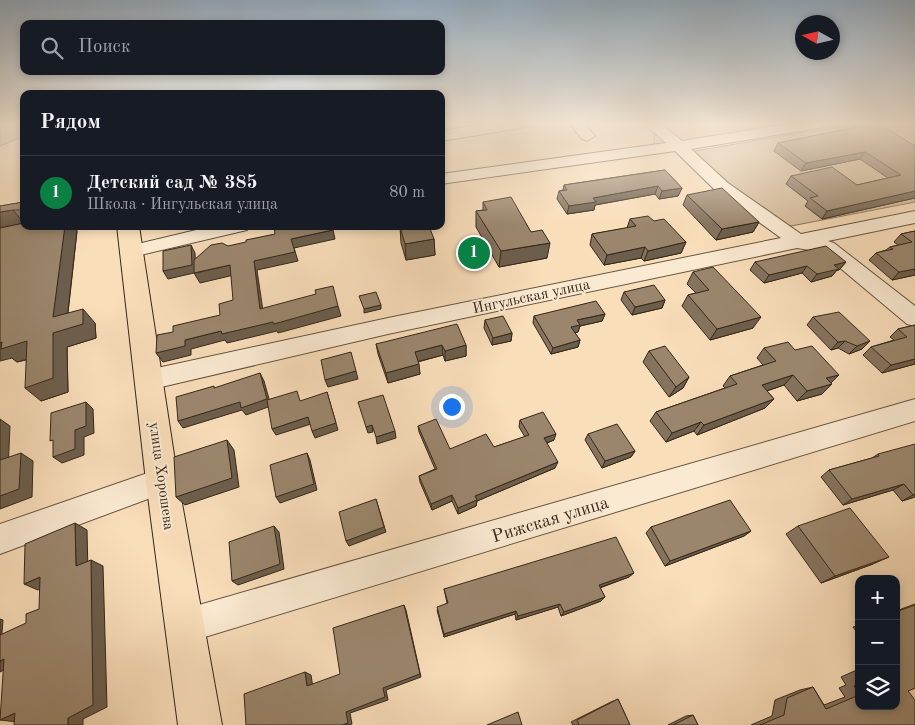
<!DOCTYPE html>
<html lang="ru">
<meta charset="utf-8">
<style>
:root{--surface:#171b24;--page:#242831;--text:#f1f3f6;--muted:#9ea1a6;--line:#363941;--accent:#0b8043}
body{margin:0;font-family:"Old Standard TT",serif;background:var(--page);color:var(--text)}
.controls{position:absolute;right:15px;bottom:15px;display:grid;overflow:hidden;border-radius:10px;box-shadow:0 2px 8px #0003}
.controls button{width:45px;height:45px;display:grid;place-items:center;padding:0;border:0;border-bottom:1px solid var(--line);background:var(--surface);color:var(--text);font:25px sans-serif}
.compass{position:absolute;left:795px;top:15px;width:45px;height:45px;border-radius:50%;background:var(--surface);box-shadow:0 2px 8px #0003;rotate:278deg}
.you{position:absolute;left:451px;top:406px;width:18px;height:18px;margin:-12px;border:4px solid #fff;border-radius:50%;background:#1a73e8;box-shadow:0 0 0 8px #1a73e833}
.badge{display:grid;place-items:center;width:32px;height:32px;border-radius:50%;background:var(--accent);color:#fff;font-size:16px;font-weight:700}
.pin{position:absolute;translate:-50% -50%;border:2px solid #fff;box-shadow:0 1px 5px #0006}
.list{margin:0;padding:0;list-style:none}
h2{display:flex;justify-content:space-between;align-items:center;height:65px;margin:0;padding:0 20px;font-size:21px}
h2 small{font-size:16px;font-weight:400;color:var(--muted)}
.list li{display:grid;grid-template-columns:32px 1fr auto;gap:15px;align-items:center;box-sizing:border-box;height:75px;padding:0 20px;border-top:1px solid var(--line)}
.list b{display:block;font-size:19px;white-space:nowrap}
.list p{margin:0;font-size:16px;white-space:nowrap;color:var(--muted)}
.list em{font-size:16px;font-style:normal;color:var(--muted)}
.icon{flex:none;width:28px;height:28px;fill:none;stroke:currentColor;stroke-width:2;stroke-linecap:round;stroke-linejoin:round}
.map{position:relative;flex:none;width:915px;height:725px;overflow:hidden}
.search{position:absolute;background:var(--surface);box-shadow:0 2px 8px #0003;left:20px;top:20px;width:425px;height:55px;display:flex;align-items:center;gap:12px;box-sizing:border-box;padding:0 18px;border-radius:10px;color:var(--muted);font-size:19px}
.panel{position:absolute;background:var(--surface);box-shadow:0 2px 8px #0003;left:20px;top:90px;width:425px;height:140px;border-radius:10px}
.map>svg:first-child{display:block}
.green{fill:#d8bf9f;stroke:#86735c}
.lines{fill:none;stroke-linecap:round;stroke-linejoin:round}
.minor-casing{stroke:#665541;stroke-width:2}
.major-casing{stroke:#352719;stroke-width:2}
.minor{fill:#fbead2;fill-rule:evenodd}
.major{fill:#f9deba;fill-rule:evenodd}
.wall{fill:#85735e;stroke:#352719}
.shaded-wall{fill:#6c5e4c;stroke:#352719}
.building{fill:#9b866d;stroke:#352719}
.labels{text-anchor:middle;stroke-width:4;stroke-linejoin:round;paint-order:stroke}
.street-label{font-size:15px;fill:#352719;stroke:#fbead2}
.near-street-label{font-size:18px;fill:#352719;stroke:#fbead2}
</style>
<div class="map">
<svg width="915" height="725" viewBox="0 0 915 725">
<rect width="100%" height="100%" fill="#f9deba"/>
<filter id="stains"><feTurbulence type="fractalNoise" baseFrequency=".004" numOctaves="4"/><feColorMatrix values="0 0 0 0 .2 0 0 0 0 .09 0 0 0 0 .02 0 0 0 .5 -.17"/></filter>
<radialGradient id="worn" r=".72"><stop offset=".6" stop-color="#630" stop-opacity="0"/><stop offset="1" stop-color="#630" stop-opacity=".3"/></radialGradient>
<path class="green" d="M0,123H24V136L0,146Z
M654,123H805L654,147Z
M858,123H915V202L786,227L721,181L695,151Z"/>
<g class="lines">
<g class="minor-casing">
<path id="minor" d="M495,123H533L526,127L441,141V131Z
M569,123H584L595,136L587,141L582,139Z
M643,123H660L682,141L794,123H831L824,127L691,149L728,183L801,234L915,211V223L828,241L834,243L915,306V326L907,324L821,252L797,248L388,334L157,388L139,383L136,376L139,369L148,366L157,368L388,318L781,238L716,191L675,151L441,184V174L666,143Z
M213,226H249L247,230L132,257L125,255L122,251L125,247Z
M915,399V421L185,643L173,638L168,626L173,614L185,609Z
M162,468L172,472L176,481L172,490L0,554V524Z"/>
</g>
<g class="major-casing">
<path id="major" d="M117,226H139L178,481L222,725H178L146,481Z"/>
</g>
<use href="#minor" class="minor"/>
<use href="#major" class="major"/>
</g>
<path class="wall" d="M878,123L915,198L822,219L805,206L808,201L786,184L791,176L857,185L888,178L860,159L801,171L774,151L778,143Z
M665,170L682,188L678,196L659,199L655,194L595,205L594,210L567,214L557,199L559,191L563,190L564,185Z
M687,195L759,222L753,232L716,240L683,205Z
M24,202V226H74L77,231L68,313L95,323L96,338L67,347L68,392L41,401L26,360L17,362L12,358L0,206Z
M483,202L531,232L547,258L499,267L476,227V211L483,210Z
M630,219L654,221L686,242L681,253L644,261L641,258L604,265L590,245L592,234L627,228Z
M400,227L434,239L435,255L406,260L401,243Z
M915,231V275L892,280L869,260L876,253L886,250L890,247L898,245L894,242L901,234Z
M755,262H846L839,270H837L832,276L811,282L802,273L764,283L750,270Z
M693,272L753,328L710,340L682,306L688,295L696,293L687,284Z
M624,292L665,300L662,308L632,315L621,300Z
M605,314L602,321L580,326L578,332L575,333L580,340L578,347L551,354L533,323L534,316Z
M813,317L862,349L849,354L838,348L831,350L807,325Z
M485,320L512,333L511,341L492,345L484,328Z
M915,325V364L882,373L863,355L871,347L894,340L890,337L898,329Z
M376,344L466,345V356L445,361L443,355L418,362L420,374L388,383L378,354Z
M764,348L795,350L832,384L822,394L797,401L784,385L767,391L774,399L765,408L697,435L694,431L666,442L650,421L656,412L725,388L723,386L730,376L763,365L757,358Z
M649,351L689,377L683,388L669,397L643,362Z
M520,420L554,440L547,443L555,468L477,501L476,506L458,514L452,501L432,510L420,482L419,476L435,469L419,432L418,426L450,449L494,447L525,437L519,427Z
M588,434L635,451L631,457L602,468L585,440Z
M878,454L915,497L902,501L893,490L843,505L821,477L829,470L872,458Z
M798,526L873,564L821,583L786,534Z
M651,527L751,531L744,536L665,566L646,533Z
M629,577L600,588L605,597L601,601L561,616L558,607L516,620L515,614L444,637L437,610L447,603L444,589Z
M915,604V688L908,691L915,725H751L772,716L775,700L800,690L813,687L824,705L845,697L839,688L846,685L841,677L859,669V706H896V611Z
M859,625V635L853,627Z
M618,699L630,725H573L571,722L611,702Z
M693,715L698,725H668L686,716Z"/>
<path class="shaded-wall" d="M865,152L860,159L801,171L806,163Z
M658,186L655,194L595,205L594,210L567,214L569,206L593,198Z
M682,188L678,196L659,199L662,191Z
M915,191V198L822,219L827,211Z
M13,210L24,223L0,229V212Z
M759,222L753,232L716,240L722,229Z
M60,226H74L77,231L66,329L83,309L95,323L96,338L67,347L68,392L41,401L25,388L53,317Z
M333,230L335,239L294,248L298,261L257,270L264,318L260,309L254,261L291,239Z
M434,239L435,255L406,260L405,244Z
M686,242L681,253L644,261L648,251Z
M550,243L547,258L499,267L501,251Z
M191,245L195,253L196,273L230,265L234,275L200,283L194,273L168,279L163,271Z
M645,247L641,258L604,265L607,255Z
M846,262L839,270H837L832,276L811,282L817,274L834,265Z
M807,266L802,273L764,283L769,275Z
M915,269V275L892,280L899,272Z
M665,300L662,308L632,315L635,307Z
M381,305V309L364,313V309Z
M338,306L341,316L278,333L277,331L227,343L225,340L191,349V355L163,362L156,353L185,340L221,331Z
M605,314L602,321L580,326L578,332L570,334L571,327L577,320Z
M761,317L753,328L710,340L717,329Z
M512,333L511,341L492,345L493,338Z
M580,340L578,347L551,354L553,348Z
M27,341L42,355L17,362L12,358L0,361V343Z
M845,341L838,348L831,350L838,342Z
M870,341L862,349L849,354L857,346Z
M442,345L443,355L416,362L415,352Z
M466,345V356L445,361V351Z
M915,359V364L882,373L891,365Z
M419,364L420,374L388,383L386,373Z
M356,371L358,379L328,387L325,380Z
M260,373L264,381L271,406L246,415L242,410L183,428L178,421Z
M793,375L784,385L754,395L762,385Z
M839,375L829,385L826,378Z
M689,377L683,388L669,397L676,387Z
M832,384L822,394L797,401L807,391Z
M327,392L338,430L315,438L312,431Z
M774,399L765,408L697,435L704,425Z
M86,402L93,409L94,433L84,437V455L62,463L53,457L75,430Z
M308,417L311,424L276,435L272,429Z
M0,419L10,426L8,470L0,465Z
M701,422L694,431L666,442L672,433Z
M372,425L373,432L368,433L366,427Z
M395,431L396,438L377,444L376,437Z
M556,434L554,440L542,445L544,438Z
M227,440L234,450L239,487L185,505L176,497Z
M635,451L631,457L602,468L605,461Z
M21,453L33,461L32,497L0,509V496Z
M307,453L310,460L317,490L280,503L276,497Z
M558,462L555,468L477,501L476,506L458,514V508L475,496Z
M904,484L893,490L843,505L852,499Z
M915,494V497L902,501L913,495Z
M452,495V501L432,510L431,504Z
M376,499L386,532L349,546L346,541Z
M75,523L87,530L88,573L76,566Z
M274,526L279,532L284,569L238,585L232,581Z
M751,531L744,536L665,566L670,561Z
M889,557L873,564L821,583L835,576Z
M91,560L103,566L107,707L83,719V725H68V718Z
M634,573L629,577L595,589L599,585Z
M40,577L54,583L38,590L24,584Z
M605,597L601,601L561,616L564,612Z
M560,604L558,607L516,620L518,616Z
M404,605L406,610L421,677L386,690L388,700L350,713L352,724L350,725H342L346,712L383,688Z
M516,611L515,614L444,637V634Z
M0,619L3,620L1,646H0Z
M4,659L20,662L0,672V661Z
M305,672L311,675L313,688L307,686Z
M15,713L17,722L0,720Z"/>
<path class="building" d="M878,123L915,146V191L827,211L810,198L818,196L791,176L832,167L857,185L901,175L865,152L806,163L778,143Z
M665,170L682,188L662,191L658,186L593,198L596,202L569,206L559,191L567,190L564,185Z
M722,188L759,222L722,229L687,195Z
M511,197L531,232L542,230L550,243L501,251L476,211L487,210L483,202Z
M24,202V210H13L0,212V206Z
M648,216L654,221L664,219L686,242L648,251L645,247L607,255L592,234L636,226L630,219Z
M24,223V226H65L53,317L83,309V324L53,333V378L25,388L27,341L1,349L2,342L0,343V228Z
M278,226H332L333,230L291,239L295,252L254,261L260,309L316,294L315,290L333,286L338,306L274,324L273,322L222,334L221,331L185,340V346L156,353L157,335L173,332V326L220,315L219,304L233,300L230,265L194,273V260L211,245L222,243L228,246L246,242V240L275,234L274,227Z
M406,226H429L434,239L405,244L400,227Z
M915,231V269L899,272L876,253L893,249L890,247L912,242L901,234Z
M191,245L192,265L163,271V251Z
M826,246L846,262L834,265L839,269L817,274L807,266L769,275L755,262Z
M713,267L761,317L717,329L688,295L709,290L693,272Z
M654,285L665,300L635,307L624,292Z
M376,292L381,305L364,309L359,296Z
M596,301L605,314L577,320L580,325L571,327L580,340L553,348L534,316Z
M839,312L870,341L857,346L845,341L838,342L813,317Z
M503,316L512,333L493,338L485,320Z
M457,324L466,345L445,351L442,345L415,352L419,364L386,373L376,344Z
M915,325V359L891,365L871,347L907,337L898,329Z
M788,342L795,350L812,346L839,375L826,378L832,384L807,391L793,375L762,385L774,399L704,425L701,422L672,433L656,412L737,384L730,376L776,361L764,348Z
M665,346L689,377L676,387L649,351Z
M351,352L356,371L325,380L321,360Z
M260,373L267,399L241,408L240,402L178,421L176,397L214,386V388Z
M297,391L300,401L327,392L336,423L312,431L308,417L272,429L267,400Z
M383,395L395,431L376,437L372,425L366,427L358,402Z
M86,402V426L75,430V449L53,457V440L50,441L51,413Z
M543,412L556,434L544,438L558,462L475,496L477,500L458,508L452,495L431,504L419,476L437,469L418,426L436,419L450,449L486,434L494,447L529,435L520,420Z
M617,424L635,451L605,461L588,434Z
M227,440L232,478L176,497L174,457Z
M915,444V494L913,495L904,484L852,499L829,470L879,456L878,454Z
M21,453L19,489L0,496V460Z
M307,453L314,484L276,497L270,465Z
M376,499L384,527L346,541L339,512Z
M730,500L751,531L670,561L651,527Z
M850,508L889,557L835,576L798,526Z
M75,523L76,566L91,560L93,705L68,718V725H14L15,713L0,720L4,659L0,661V635L26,623V614L39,609L40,577L24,584L25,544Z
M274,526L280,564L232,581L229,542Z
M616,537L634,573L599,585L605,597L564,612L560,604L518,616L516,611L444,634L437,607L448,603L444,589Z
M404,605L420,674L383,688L385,697L346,712L348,723L342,725H246L244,694L305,672L307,686L340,674L333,628Z
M915,605V688L908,691L915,700V725H760L784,715L787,698L813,687L826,709L859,695V706H896V612Z
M859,673V679L855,674Z
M859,684V693L854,686Z
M618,699L630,725H579L577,720Z
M518,712L522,725H487Z
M693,715L698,725H673Z"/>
<linearGradient id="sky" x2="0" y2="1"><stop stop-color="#94acc0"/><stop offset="0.55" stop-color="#fcf0e0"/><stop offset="1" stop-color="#fcf0e0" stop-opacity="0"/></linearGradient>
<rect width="915" height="225" fill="url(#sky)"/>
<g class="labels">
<g class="street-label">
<text transform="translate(531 296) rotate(-12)" y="5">Ингульская улица</text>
<text transform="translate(162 476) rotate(82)" y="5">улица Хорошева</text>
</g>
<g class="near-street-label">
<text transform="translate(550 519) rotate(-17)" y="6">Рижская улица</text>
</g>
</g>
<rect width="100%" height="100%" filter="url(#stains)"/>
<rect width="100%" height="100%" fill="url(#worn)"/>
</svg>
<div class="controls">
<button>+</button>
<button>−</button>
<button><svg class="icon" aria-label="layers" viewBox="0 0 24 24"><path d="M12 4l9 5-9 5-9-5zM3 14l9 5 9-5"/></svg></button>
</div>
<svg class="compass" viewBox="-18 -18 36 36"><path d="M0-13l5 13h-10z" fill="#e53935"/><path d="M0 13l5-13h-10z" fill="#9ea1a6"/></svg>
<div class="you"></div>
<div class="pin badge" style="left:474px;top:253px">1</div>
<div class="search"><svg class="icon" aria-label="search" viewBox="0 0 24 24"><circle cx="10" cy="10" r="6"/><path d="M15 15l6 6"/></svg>Поиск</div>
<section class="panel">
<h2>Рядом<small></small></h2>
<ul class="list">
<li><span class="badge">1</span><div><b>Детский сад № 385</b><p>Школа · Ингульская улица</p></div><em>80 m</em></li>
</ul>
</section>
</div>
